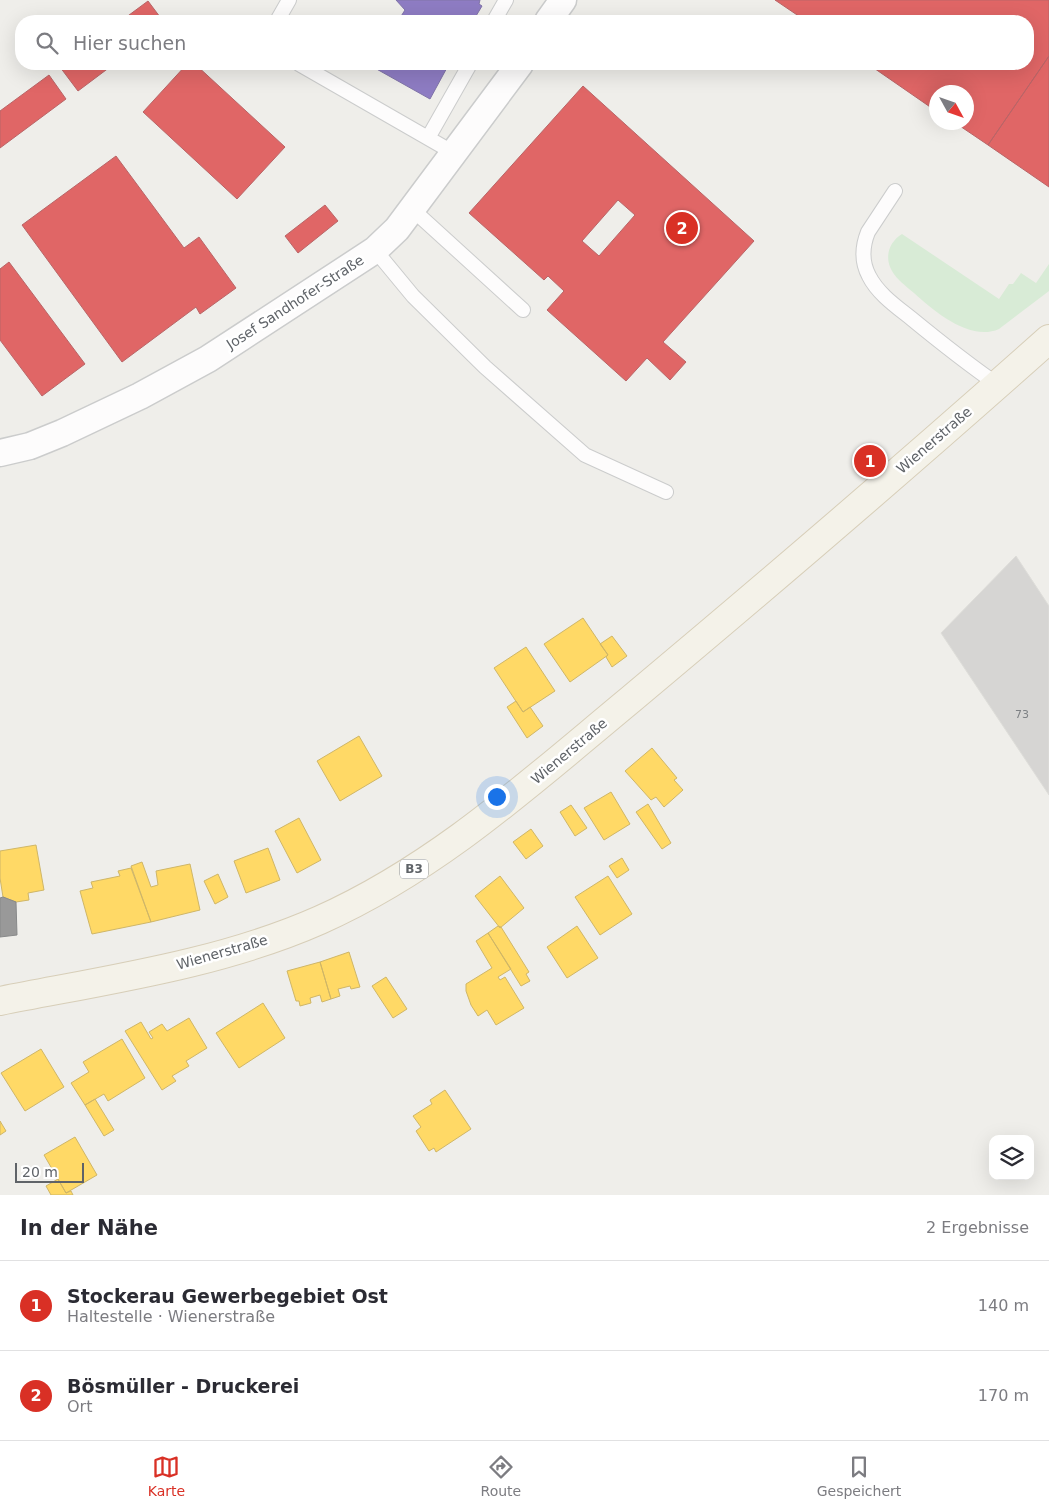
<!DOCTYPE html>
<html lang="de">
<meta charset="utf-8">
<style>
:root{--surface:#fff;--page:#f7f7f7;--text:#2b2b33;--muted:#7c7c81;--line:#e1e1e2;--accent:#d93025}
body{margin:0;font-family:"DejaVu Sans",sans-serif;background:var(--page);color:var(--text)}
.controls{position:absolute;right:15px;bottom:15px;display:grid;overflow:hidden;border-radius:10px;box-shadow:0 5px 20px #0002}
.controls button{width:45px;height:45px;display:grid;place-items:center;padding:0;border:0;border-bottom:1px solid var(--line);background:var(--surface);color:var(--text);font:25px sans-serif}
.compass{position:absolute;left:929px;top:85px;width:45px;height:45px;border-radius:50%;background:var(--surface);box-shadow:0 5px 20px #0002;rotate:130deg}
.scale{position:absolute;left:15px;bottom:12px;width:69px;box-sizing:border-box;padding-left:5px;border:2px solid #5f6368;border-top:0;font-size:14px;line-height:18px;white-space:nowrap;color:#5f6368;-webkit-text-stroke:4px #fff;paint-order:stroke}
.you{position:absolute;left:496px;top:796px;width:18px;height:18px;margin:-12px;border:4px solid #fff;border-radius:50%;background:#1a73e8;box-shadow:0 0 0 8px #1a73e833}
.badge{display:grid;place-items:center;width:32px;height:32px;border-radius:50%;background:var(--accent);color:#fff;font-size:16px;font-weight:700}
.pin{position:absolute;translate:-50% -50%;border:2px solid #fff;box-shadow:0 1px 5px #0006}
.list{margin:0;padding:0;list-style:none}
h2{display:flex;justify-content:space-between;align-items:center;height:65px;margin:0;padding:0 20px;font-size:21px}
h2 small{font-size:16px;font-weight:400;color:var(--muted)}
.list li{display:grid;grid-template-columns:32px 1fr auto;gap:15px;align-items:center;box-sizing:border-box;height:90px;padding:0 20px;border-top:1px solid var(--line)}
.list b{display:block;font-size:19px;white-space:nowrap}
.list p{margin:0;font-size:16px;white-space:nowrap;color:var(--muted)}
.list em{font-size:16px;font-style:normal;color:var(--muted)}
.icon{flex:none;width:28px;height:28px;fill:none;stroke:currentColor;stroke-width:2;stroke-linecap:round;stroke-linejoin:round}
.map{position:relative;flex:none;width:1049px;height:1195px;overflow:hidden}
.search{position:absolute;background:var(--surface);box-shadow:0 5px 20px #0002;left:15px;right:15px;top:15px;height:55px;display:flex;align-items:center;gap:12px;box-sizing:border-box;padding:0 18px;border-radius:20px;color:var(--muted);font-size:19px}
.sheet{height:245px;background:var(--surface)}
nav{display:flex;justify-content:space-around;align-items:center;box-sizing:border-box;height:70px;border-top:1px solid var(--line);background:var(--surface);font-size:14px;color:var(--muted)}
nav a{display:grid;justify-items:center;gap:2px}
nav .on{color:var(--accent)}
.map>svg:first-child{display:block}
.green{fill:#d8ebd6}
.homes{fill:#ffd966;stroke:#cfb667}
.shops{fill:#e06666;stroke:#b96567;fill-rule:evenodd}
.offices{fill:#8e7cc3;stroke:#8074a8}
.industry{fill:#999;stroke:#88898a}
.building{fill:#d6d5d3;stroke:#deddd9}
.lines{fill:none;stroke-linecap:round;stroke-linejoin:round}
.lane-casing{stroke:#cbcccc;stroke-width:16}
.street-casing{stroke:#cbcccc;stroke-width:29}
.primary-casing{stroke:#d7ceb8;stroke-width:30}
.lane{stroke:#fdfcfc;stroke-width:14}
.street{stroke:#fdfcfc;stroke-width:26}
.primary{stroke:#f4f2e9;stroke-width:28}
.labels{text-anchor:middle;stroke-width:5;stroke-linejoin:round;paint-order:stroke}
.number-label{font-size:11px;fill:#7e8184}
.shield{fill:#fff;stroke:#8f9295;stroke-width:1}
.shield-label{font-size:12px;font-weight:bold;fill:#5f6368}
.street-label{font-size:14px;fill:#5f6368;stroke:#fff}
</style>
<div class="map">
<svg width="1049" height="1195" viewBox="0 0 1049 1195">
<rect width="100%" height="100%" fill="#efeeea"/>
<path class="green" d="M902,234L999,299L1009,284H1013L1021,273L1036,283L1049,264V291L999,329C970,342 934,311 914,293C906,286 897,280 892,271C884,257 889,242 902,234Z"/>
<path class="homes" d="M583,618L608,655L570,682L544,644Z
M612,636L627,656L612,667L606,657L608,655L600,644Z
M526,647L555,691L523,712L494,668Z
M516,701L523,712L530,707L543,726L527,738L507,707Z
M359,736L382,776L340,801L317,761Z
M652,748L677,778L674,780L683,790L664,807L656,797L651,800L625,771Z
M611,792L630,824L604,840L584,808Z
M648,804L671,843L662,849L636,812Z
M571,805L587,828L575,836L560,812Z
M299,818L321,860L297,873L275,831Z
M531,829L543,846L526,859L513,842Z
M36,845L44,890L28,893L29,900L16,902L3,897L0,878V851Z
M268,848L280,880L246,893L234,861Z
M622,858L629,870L617,878L609,866Z
M142,862L151,887L158,885L156,871L190,864L200,910L151,922L131,866Z
M131,868L151,922L92,934L80,891L93,888L91,882L120,876L118,871Z
M218,874L228,897L215,904L204,881Z
M500,876L524,908L500,928L475,896Z
M608,876L632,914L600,935L575,897Z
M498,926L501,927L529,972L526,974L530,981L521,986L488,933Z
M577,926L598,958L567,978L547,947Z
M488,933L511,969L498,977L500,980L505,977L524,1008L496,1025L487,1010L478,1016L471,1005L466,991V984L492,968L476,941Z
M349,952L360,987L351,989L350,986L338,989L340,996L331,999L320,962Z
M320,962L331,999L322,1002L320,995L310,998L311,1003L300,1006L299,1001H296L287,971Z
M386,977L407,1009L393,1018L372,986Z
M263,1003L285,1038L239,1068L216,1033Z
M189,1018L207,1048L186,1061L189,1066L172,1076L176,1081L162,1090L125,1031L141,1022L151,1039L153,1038L149,1032L162,1024L167,1031Z
M122,1039L145,1078L108,1101L104,1094L85,1105L71,1083L89,1072L83,1062Z
M41,1049L64,1087L25,1111L1,1073Z
M445,1090L471,1129L436,1152L434,1148L429,1151L416,1131L421,1127L413,1116L432,1104L430,1100Z
M95,1099L114,1130L104,1136L85,1105Z
M0,1121L6,1131L0,1135Z
M75,1137L97,1175L66,1193L44,1155Z
M58,1179L66,1193L71,1191L73,1195H51L46,1186Z"/>
<path class="shops" d="M775,0H1049V56L988,145L954,122H966V92H936V111L868,64H1028V21H806Z
M148,1L163,21H121Z
M1049,56V187L988,145Z
M64,64H114L78,91L60,67Z
M187,64H195L285,147L237,199L143,112Z
M49,75L66,99L0,148V111Z
M583,86L754,241L663,342L686,362L670,380L647,358L626,381L547,310L564,291L548,276L544,280L469,213ZM618,200L635,215L599,256L582,241Z
M116,156L184,248L199,237L236,288L200,314L196,307L122,362L22,225Z
M325,205L338,221L298,253L285,236Z
M9,262L85,364L42,396L0,340V269Z"/>
<path class="offices" d="M396,0H480L479,4L482,6L473,21H398L405,10Z
M375,64H449L430,99L373,67Z"/>
<path class="industry" d="M3,897L16,902L17,935L0,937V898Z"/>
<path class="building" d="M1016,556L1049,606V795L941,633Z"/>
<g class="lines">
<g class="lane-casing">
<path id="lane" d="M277,21L289,0
M494,21L506,0
M299,64L454,153
M428,138L470,64
M895,191L868,232C862,247 861,261 869,276C878,294 897,307 912,319C940,342 968,364 998,385
M412,209L523,310
M375,250L413,296L485,367L585,455L666,492"/>
</g>
<g class="street-casing">
<path id="street" d="M548,21L563,0
M0,453L30,446L62,433L140,396L208,359L375,250L397,229L520,64"/>
</g>
<g class="primary-casing">
<path id="primary" d="M0,1001C106,980 221,964 320,920C437,868 532,781 630,700C771,582 911,462 1049,339"/>
</g>
<use href="#lane" class="lane"/>
<use href="#street" class="street"/>
<use href="#primary" class="primary"/>
</g>
<g class="labels">
<g class="number-label">
<text x="1022" y="718">73</text>
</g>
<rect class="shield" x="400" y="859.5" width="28" height="19" rx="4"/>
<g class="shield-label">
<text x="414" y="873">B3</text>
</g>
<g class="street-label">
<text transform="translate(295 302) rotate(-33)" y="5">Josef Sandhofer-Straße</text>
<text transform="translate(934 440) rotate(-41)" y="5">Wienerstraße</text>
<text transform="translate(569 751) rotate(-40)" y="5">Wienerstraße</text>
<text transform="translate(222 952) rotate(-16)" y="5">Wienerstraße</text>
</g>
</g>
</svg>
<div class="controls">
<button><svg class="icon" aria-label="layers" viewBox="0 0 24 24"><path d="M12 4l9 5-9 5-9-5zM3 14l9 5 9-5"/></svg></button>
</div>
<svg class="compass" viewBox="-18 -18 36 36"><path d="M0-13l5 13h-10z" fill="#e53935"/><path d="M0 13l5-13h-10z" fill="#7c7c81"/></svg>
<div class="scale">20 m</div>
<div class="you"></div>
<div class="pin badge" style="left:870px;top:461px">1</div>
<div class="pin badge" style="left:682px;top:228px">2</div>
<div class="search"><svg class="icon" aria-label="search" viewBox="0 0 24 24"><circle cx="10" cy="10" r="6"/><path d="M15 15l6 6"/></svg>Hier suchen</div>
</div>
<section class="sheet">
<h2>In der Nähe<small>2 Ergebnisse</small></h2>
<ul class="list">
<li><span class="badge">1</span><div><b>Stockerau Gewerbegebiet Ost</b><p>Haltestelle · Wienerstraße</p></div><em>140 m</em></li>
<li><span class="badge">2</span><div><b>Bösmüller - Druckerei</b><p>Ort</p></div><em>170 m</em></li>
</ul>
</section>
<nav>
<a class="on"><svg class="icon" aria-label="map" viewBox="0 0 24 24"><path d="M3 6l6-2 6 2 6-2v14l-6 2-6-2-6 2zM9 4v14M15 6v14"/></svg>Karte</a>
<a><svg class="icon" aria-label="directions" viewBox="0 0 24 24"><path d="M12 3l9 9-9 9-9-9zM9 14v-3h6M13 9l2 2-2 2"/></svg>Route</a>
<a><svg class="icon" aria-label="saved" viewBox="0 0 24 24"><path d="M7 4h10v16l-5-4-5 4z"/></svg>Gespeichert</a>
</nav>
